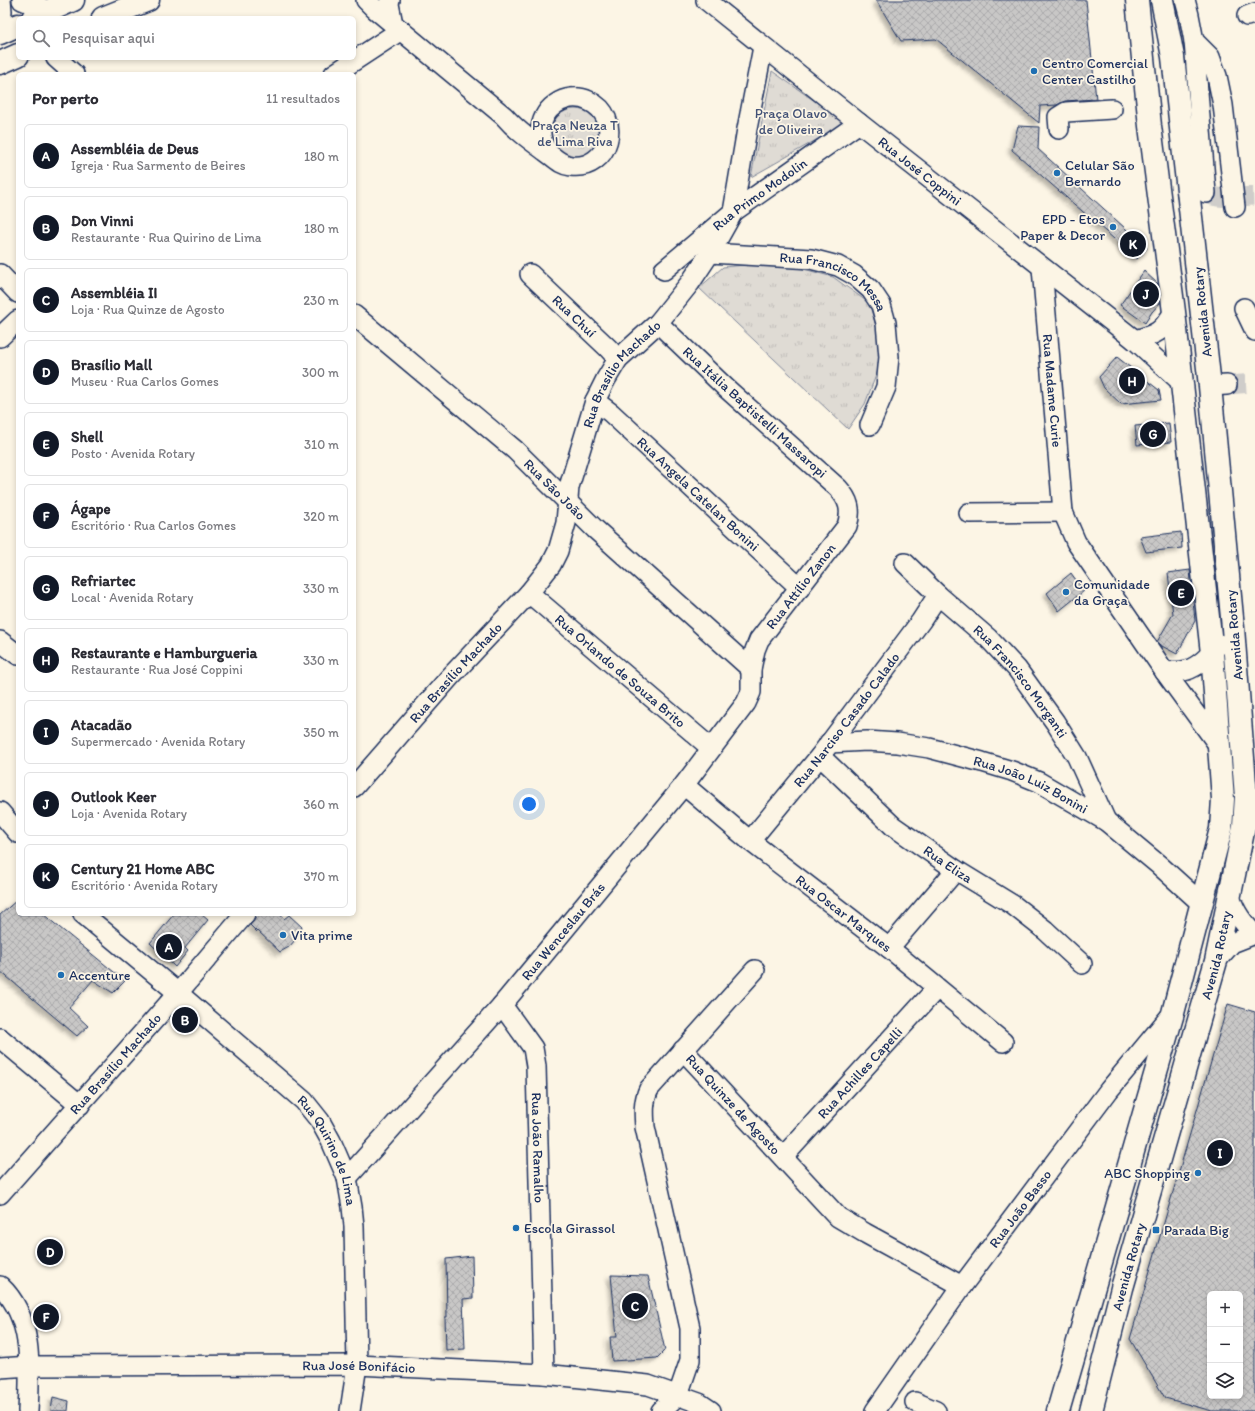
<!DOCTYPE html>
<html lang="pt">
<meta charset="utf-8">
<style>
:root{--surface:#fff;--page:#f2f2f3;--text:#2b2b33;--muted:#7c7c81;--line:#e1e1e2;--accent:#111827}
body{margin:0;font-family:Itim,sans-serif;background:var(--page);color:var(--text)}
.controls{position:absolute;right:12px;bottom:12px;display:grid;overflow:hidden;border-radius:6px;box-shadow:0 2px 6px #0003}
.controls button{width:36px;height:36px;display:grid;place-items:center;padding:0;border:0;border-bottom:1px solid var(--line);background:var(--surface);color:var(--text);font:20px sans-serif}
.you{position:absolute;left:529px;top:804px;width:14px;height:14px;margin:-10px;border:3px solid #fff;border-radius:50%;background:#1a73e8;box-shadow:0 0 0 6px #1a73e833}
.badge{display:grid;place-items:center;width:26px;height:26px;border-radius:50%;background:var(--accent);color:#fff;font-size:13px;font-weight:700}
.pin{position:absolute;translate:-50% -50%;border:2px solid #fff;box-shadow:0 1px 4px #0006}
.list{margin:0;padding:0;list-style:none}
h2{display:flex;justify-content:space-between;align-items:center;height:52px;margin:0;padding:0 16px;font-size:17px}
h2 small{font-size:13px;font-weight:400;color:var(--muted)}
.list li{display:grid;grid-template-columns:26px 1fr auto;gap:12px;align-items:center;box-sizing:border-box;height:64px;margin:0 8px 8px;padding:0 8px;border:1px solid var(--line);border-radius:6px}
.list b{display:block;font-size:15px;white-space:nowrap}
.list p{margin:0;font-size:13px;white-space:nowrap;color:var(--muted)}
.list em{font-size:13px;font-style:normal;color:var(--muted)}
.icon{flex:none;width:22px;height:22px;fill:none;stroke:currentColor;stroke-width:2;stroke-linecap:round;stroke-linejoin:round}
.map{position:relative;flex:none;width:1255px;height:1411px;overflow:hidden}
.search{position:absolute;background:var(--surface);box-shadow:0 2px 6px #0003;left:16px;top:16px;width:340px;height:44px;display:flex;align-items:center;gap:10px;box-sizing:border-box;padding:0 14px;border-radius:6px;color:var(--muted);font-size:15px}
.panel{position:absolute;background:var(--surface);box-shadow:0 2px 6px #0003;left:16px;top:72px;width:340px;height:844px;border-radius:6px}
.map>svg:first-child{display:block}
.park{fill:url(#park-tufts);stroke:#7d8599}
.building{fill:url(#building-cross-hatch);stroke:#1b2f5e;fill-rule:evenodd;filter:url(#shadow)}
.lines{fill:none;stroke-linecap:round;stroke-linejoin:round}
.minor-tunnel{stroke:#cfcdca;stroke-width:19;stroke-dasharray:19 10;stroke-linecap:butt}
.minor-casing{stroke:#1b2f5e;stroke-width:22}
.major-casing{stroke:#1b2f5e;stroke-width:25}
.minor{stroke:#fcf5e5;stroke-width:19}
.major{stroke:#fcf5e5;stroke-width:22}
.poi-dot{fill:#1f6fb2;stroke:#fcf5e5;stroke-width:1.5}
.labels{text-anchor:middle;stroke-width:3.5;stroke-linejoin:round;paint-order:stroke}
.poi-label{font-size:14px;fill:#1b2f5e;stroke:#fcf5e5;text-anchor:start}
.park-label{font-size:14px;fill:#425176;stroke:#fcf5e5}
.street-label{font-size:14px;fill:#1b2f5e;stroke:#fcf5e5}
</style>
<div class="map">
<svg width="1255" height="1411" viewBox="0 0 1255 1411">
<defs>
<pattern id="park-tufts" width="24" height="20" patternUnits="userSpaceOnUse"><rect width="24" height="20" fill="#dfdbd4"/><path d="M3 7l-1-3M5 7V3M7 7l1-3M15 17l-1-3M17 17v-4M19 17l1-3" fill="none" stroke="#bfbcb8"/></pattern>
<pattern id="building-cross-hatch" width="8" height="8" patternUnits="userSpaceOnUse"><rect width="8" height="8" fill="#c8c7c6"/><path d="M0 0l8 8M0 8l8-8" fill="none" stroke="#ababac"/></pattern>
<filter id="shadow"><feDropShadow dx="-3.5" dy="3.5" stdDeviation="2" flood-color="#0004"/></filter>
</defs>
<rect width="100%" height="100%" fill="#fcf5e5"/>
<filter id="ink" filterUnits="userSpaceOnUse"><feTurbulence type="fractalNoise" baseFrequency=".025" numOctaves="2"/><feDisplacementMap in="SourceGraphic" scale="8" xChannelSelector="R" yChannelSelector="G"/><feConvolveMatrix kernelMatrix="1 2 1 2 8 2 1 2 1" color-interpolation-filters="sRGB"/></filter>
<g filter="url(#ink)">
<path class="park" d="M772,71L846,123L751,177Z
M551 133a24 24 0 1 1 48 0a24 24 0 1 1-48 0Z
M756,264L789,265L833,277L869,303L880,339L878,370L865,404L848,429L699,288L723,267Z"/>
<path class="building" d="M876,0H1086L1096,99L1065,101L1057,105L1040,106L1039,123L936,39L901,41Z
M1018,126L1039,127L1038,149L1147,248L1137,259L1012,150Z
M1144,271L1158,284L1160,303L1152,312L1145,323L1120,305Z
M1117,357L1159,390L1161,400L1121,404L1104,388L1099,377Z
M1169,423L1171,442L1137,445L1135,426Z
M1181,532L1182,548L1146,552L1140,537Z
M1190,570L1195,621L1177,654L1160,645L1157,642L1173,614L1168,573Z
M1071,573L1084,591L1059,611L1047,593Z
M18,899V914H43L125,981L113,993L93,980L69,1008L88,1026L77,1036L0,971V915Z
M174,914H201L208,920L185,948L188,951L175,967L150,943Z
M256,914H280L284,919L289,915L302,927L296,939L289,947L280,952L258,931L257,932L250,925L254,921Z
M1228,1004L1255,1012V1411H1212L1165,1398L1130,1339ZM1210,1294H1240V1396H1210Z
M472,1256L473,1298L463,1299L465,1349L446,1350L445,1317H447L446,1259Z
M611,1275L648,1276L665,1350L657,1358L612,1361L610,1337H617Z
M53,1397L69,1401L68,1411H51Z"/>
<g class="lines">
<path class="minor-tunnel" d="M1206,193C1217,201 1242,196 1255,196
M1227,385L1255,383"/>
<g class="minor-casing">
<g id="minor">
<path d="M22,0L49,11"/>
<path d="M366,0L375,9L504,116C516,130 530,140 545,151C554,157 560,165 571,166C609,171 624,117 589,101C566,90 539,109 541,134C541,141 545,147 548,153"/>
<path d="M390,0L389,4L393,24"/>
<path id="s1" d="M706,0L859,123L1135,340L1181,382"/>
<path d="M1185,0L1189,15L1194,41L1210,57L1217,76L1223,105L1235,207"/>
<path d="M1247,16L1255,13"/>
<path d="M0,22L2,11L1,0"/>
<path d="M1194,41L1206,193"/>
<path d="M56,58L74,74"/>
<path d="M334,74L401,30"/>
<path d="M1059,129L1058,117L1066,112L1112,109"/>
<path id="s2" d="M710,253L811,259L838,266L854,275L871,290L881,305L886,323L889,357L886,387L870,425"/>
<path id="s3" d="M1042,268L1063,512L1076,542L1165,672L1219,746"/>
<path id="s4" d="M664,270L733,212L859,123"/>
<path d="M0,274L18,293"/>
<path id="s5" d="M530,274L608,348L618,359"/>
<path d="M1244,308L1255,331"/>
<path id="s6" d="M354,315L515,450L595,529L751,669"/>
<path d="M0,337L18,320"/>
<path d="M1135,340C1158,334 1161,332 1174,312"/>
<path d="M1210,386L1227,385"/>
<path id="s7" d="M595,401L611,413L800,588"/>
<path d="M969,513L1063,512"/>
<path id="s8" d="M905,563L938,595L988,638L1017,669L1055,722L1077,757L1106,821"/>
<path id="s9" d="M529,593L711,748"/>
<path d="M0,641L18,655"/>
<path d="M1165,672C1172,671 1180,672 1187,670C1200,666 1211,654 1219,644"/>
<path id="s10" d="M829,743L867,741L897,743L929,748L982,762L1012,771L1039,782L1106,821L1159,865L1201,903"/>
<path id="s11" d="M820,756L893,826L956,870L1013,905L1045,930L1082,964"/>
<path id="s12" d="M684,785L750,841L889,948L1003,1042"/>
<path id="s13" d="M354,787L450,677L529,593L551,565L558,551L566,523L569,487L595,401L606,379L618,359L658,323L690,283L710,253L733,212L747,129L763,47"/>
<path d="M0,812L18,833"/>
<path id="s14" d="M750,841L820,756L921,621L938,595"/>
<path d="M1230,897C1236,913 1242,922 1254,934"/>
<path id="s15" d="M83,914L178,993L304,1101L320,1121L331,1141L347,1178L352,1207L354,1226L357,1365L350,1411"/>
<path d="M889,948L956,870"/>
<path d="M1216,961L1232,943L1255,934"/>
<path id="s16" d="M502,1005L533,1048L536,1066L544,1374"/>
<path d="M0,1038L80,1105"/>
<path id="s17" d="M683,1050L838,1217L865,1233L962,1286"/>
<path id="s18" d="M783,1157L937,988"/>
<path id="s19" d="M347,1178L502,1005L684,785L746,703L751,692V669L755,650L759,640L847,526C852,510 849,500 838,488L726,388L658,323"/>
<path id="s20" d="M0,1194L178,993L245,914"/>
<path d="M0,1286C34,1317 30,1370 28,1411"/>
<path id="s21" d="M0,1368L30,1366L357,1365L544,1374L648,1385L699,1403L711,1411"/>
<path d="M915,1402L936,1411"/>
<path d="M661,1411L678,1395L690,1360V1328L645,1127C644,1114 643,1101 649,1089L755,970"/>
<path id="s22" d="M875,1411L962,1286L1109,1090L1172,1014"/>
</g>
</g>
<g class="major-casing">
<g id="major">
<path d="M33,18L73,0"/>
<path d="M103,18L148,0"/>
<path d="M0,33L18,25"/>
<path d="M0,63L18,55"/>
<path d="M1058,1411L1173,1013L1221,829L1223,799L1212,653L1174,312L1150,126L1137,0"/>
<path id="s23" d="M1091,1411L1122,1288L1216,961L1244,827L1246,797L1233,628L1210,386L1173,57L1162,0"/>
</g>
</g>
<use href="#minor" class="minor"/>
<use href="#major" class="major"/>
</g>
</g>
<g class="poi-dot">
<circle cx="1034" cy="71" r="4"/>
<circle cx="1057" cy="173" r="4"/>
<circle cx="1113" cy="227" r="4"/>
<circle cx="1066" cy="592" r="4"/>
<circle cx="283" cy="935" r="4"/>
<circle cx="61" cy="975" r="4"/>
<circle cx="1198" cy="1173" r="4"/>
<circle cx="516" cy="1228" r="4"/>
<rect x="1152" y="1226" width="8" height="8" rx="2"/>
</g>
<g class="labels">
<g class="poi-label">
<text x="1042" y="68">Centro Comercial<tspan x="1042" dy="16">Center Castilho</tspan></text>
<text x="1065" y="170">Celular São<tspan x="1065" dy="16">Bernardo</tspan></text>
<text x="1105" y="224" text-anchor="end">EPD - Etos<tspan x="1105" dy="16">Paper &amp; Decor</tspan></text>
<text x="1074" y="589">Comunidade<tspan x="1074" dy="16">da Graça</tspan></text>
<text x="291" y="940">Vita prime</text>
<text x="69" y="980">Accenture</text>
<text x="1190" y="1178" text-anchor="end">ABC Shopping</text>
<text x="524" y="1233">Escola Girassol</text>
<text x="1164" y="1235">Parada Big</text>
</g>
<g class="park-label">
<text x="791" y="118">Praça Olavo<tspan x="791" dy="16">de Oliveira</tspan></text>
<text x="575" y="130">Praça Neuza T<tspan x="575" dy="16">de Lima Riva</tspan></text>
</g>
<g class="street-label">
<text dy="5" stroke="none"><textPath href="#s1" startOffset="274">Rua José Coppini</textPath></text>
<text dy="5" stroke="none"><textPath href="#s4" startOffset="122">Rua Primo Modolin</textPath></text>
<text dy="5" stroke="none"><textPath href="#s2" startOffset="132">Rua Francisco Messa</textPath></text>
<text transform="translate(1202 312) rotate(-96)" y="5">Avenida Rotary</text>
<text dy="5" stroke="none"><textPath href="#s5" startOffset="61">Rua Chuí</textPath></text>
<text dy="5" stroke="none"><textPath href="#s13" startOffset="505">Rua Brasílio Machado</textPath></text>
<text dy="5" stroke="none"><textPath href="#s3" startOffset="123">Rua Madame Curie</textPath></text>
<text transform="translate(755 412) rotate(42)" y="5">Rua Itália Baptistelli Massaropi</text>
<text dy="5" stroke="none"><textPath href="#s6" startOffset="266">Rua São João</textPath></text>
<text dy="5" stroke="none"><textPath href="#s7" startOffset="139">Rua Angela Catelan Bonini</textPath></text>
<text dy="5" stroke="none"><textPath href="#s19" startOffset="754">Rua Attílio Zanon</textPath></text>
<text transform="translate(1234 635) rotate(-95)" y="5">Avenida Rotary</text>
<text dy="5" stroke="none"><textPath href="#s9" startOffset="120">Rua Orlando de Souza Brito</textPath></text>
<text dy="5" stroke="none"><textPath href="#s13" startOffset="153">Rua Brasílio Machado</textPath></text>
<text dy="5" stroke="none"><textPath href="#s8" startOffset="166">Rua Francisco Morganti</textPath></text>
<text dy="5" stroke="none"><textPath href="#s14" startOffset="155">Rua Narciso Casado Calado</textPath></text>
<text dy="5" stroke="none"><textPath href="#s10" startOffset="209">Rua João Luiz Bonini</textPath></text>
<text dy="5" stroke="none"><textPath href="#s11" startOffset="168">Rua Eliza</textPath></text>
<text dy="5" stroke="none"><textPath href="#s12" startOffset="205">Rua Oscar Marques</textPath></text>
<text dy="5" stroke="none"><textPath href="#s19" startOffset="328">Rua Wenceslau Brás</textPath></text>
<text dy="5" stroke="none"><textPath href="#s23" startOffset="473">Avenida Rotary</textPath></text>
<text dy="5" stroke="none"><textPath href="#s20" startOffset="174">Rua Brasílio Machado</textPath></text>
<text dy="5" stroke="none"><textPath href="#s18" startOffset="114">Rua Achilles Capelli</textPath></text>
<text dy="5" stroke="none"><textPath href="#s17" startOffset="74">Rua Quinze de Agosto</textPath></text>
<text dy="5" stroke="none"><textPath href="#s16" startOffset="153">Rua João Ramalho</textPath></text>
<text dy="5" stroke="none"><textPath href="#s15" startOffset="345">Rua Quirino de Lima</textPath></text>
<text dy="5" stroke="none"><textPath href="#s22" startOffset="249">Rua João Basso</textPath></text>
<text dy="5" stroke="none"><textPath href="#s23" startOffset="149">Avenida Rotary</textPath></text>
<text dy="5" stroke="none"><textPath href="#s21" startOffset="359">Rua José Bonifácio</textPath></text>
</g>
</g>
</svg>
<div class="controls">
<button>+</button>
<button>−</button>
<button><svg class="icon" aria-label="layers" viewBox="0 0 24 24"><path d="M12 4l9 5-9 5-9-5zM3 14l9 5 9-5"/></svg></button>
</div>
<div class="you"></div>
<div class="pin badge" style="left:169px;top:947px">A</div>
<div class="pin badge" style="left:185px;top:1020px">B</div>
<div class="pin badge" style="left:635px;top:1306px">C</div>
<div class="pin badge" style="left:50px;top:1252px">D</div>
<div class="pin badge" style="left:1181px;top:593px">E</div>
<div class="pin badge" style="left:46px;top:1317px">F</div>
<div class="pin badge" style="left:1153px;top:434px">G</div>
<div class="pin badge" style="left:1132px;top:381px">H</div>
<div class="pin badge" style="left:1220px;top:1153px">I</div>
<div class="pin badge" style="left:1146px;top:294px">J</div>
<div class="pin badge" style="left:1133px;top:244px">K</div>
<div class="search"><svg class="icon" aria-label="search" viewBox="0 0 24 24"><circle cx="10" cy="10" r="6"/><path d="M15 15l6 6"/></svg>Pesquisar aqui</div>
<section class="panel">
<h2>Por perto<small>11 resultados</small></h2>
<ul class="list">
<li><span class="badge">A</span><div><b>Assembléia de Deus</b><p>Igreja · Rua Sarmento de Beires</p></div><em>180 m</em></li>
<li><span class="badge">B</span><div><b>Don Vinni</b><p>Restaurante · Rua Quirino de Lima</p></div><em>180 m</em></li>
<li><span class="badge">C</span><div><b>Assembléia II</b><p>Loja · Rua Quinze de Agosto</p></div><em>230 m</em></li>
<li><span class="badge">D</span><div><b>Brasílio Mall</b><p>Museu · Rua Carlos Gomes</p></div><em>300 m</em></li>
<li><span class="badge">E</span><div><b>Shell</b><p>Posto · Avenida Rotary</p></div><em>310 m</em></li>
<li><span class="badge">F</span><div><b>Ágape</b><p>Escritório · Rua Carlos Gomes</p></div><em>320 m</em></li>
<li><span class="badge">G</span><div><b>Refriartec</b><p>Local · Avenida Rotary</p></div><em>330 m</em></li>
<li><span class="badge">H</span><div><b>Restaurante e Hamburgueria</b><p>Restaurante · Rua José Coppini</p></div><em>330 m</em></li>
<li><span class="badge">I</span><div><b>Atacadão</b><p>Supermercado · Avenida Rotary</p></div><em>350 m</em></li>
<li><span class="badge">J</span><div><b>Outlook Keer</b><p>Loja · Avenida Rotary</p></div><em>360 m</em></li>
<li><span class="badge">K</span><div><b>Century 21 Home ABC</b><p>Escritório · Avenida Rotary</p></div><em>370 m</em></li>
</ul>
</section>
</div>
